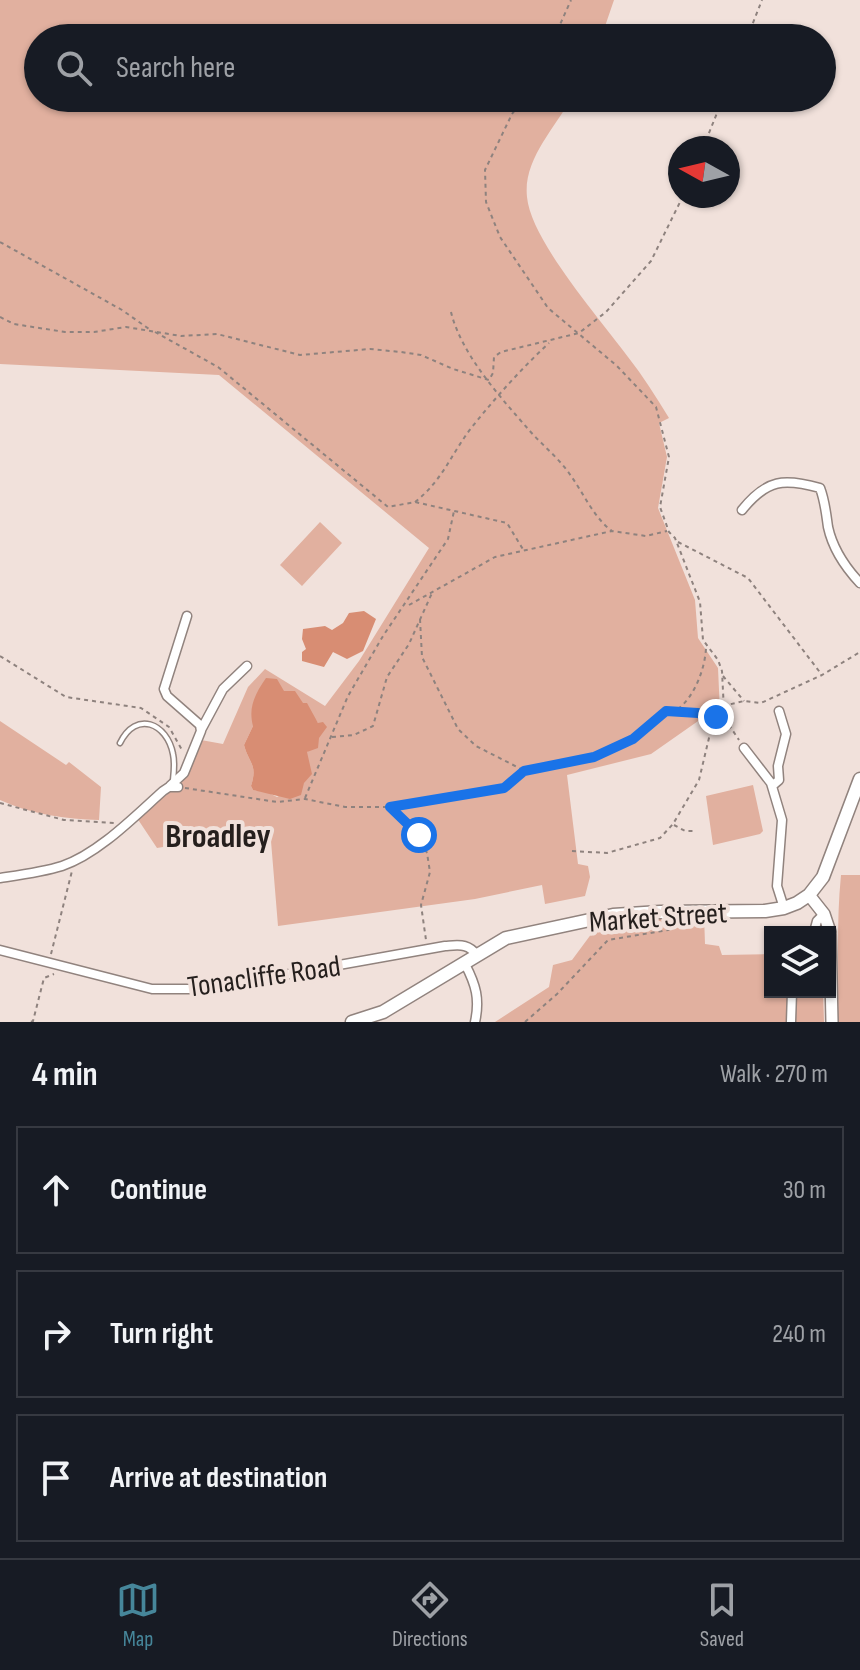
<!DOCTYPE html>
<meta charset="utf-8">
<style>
:root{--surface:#171b24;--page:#20242c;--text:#f1f3f6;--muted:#9ea1a6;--line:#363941;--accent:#46869a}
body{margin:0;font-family:"Sofia Sans Condensed",sans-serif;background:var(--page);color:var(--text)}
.controls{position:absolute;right:24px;bottom:24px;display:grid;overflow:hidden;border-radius:0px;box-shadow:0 2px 6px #0004}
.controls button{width:72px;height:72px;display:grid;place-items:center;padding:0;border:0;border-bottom:2px solid var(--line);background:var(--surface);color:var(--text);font:40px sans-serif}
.compass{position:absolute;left:668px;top:136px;width:72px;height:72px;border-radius:50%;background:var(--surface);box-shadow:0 2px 6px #0004;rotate:278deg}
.stop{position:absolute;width:24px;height:24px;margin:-18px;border:6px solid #1a73e8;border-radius:50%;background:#fff}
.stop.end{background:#1a73e8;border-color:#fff;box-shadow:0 2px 8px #0008}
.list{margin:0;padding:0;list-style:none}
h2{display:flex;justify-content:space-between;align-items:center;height:104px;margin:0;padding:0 32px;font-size:34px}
h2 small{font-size:26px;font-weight:400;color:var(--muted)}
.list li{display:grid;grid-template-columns:52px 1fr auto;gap:24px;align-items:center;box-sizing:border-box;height:128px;margin:0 16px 16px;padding:0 16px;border:2px solid var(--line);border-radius:0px}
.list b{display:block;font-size:30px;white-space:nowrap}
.list em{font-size:26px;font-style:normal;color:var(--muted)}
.icon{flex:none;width:44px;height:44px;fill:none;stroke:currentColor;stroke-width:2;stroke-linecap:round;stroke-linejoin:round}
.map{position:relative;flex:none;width:860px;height:1022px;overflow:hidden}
.search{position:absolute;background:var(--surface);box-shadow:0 2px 6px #0004;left:24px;right:24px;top:24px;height:88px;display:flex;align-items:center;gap:20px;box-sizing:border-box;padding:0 28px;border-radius:44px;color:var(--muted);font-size:30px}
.sheet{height:536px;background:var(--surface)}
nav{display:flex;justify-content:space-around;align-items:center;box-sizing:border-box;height:112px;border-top:2px solid var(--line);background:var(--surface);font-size:22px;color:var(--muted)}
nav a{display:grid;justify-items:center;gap:4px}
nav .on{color:var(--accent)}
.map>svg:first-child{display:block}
.green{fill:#e1b09f;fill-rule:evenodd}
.water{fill:#d88d73}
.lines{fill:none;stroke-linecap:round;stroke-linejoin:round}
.lane-casing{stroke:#91837e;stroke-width:7}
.street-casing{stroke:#91837e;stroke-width:11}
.secondary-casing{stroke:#91837e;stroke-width:14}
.primary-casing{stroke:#91837e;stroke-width:15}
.path{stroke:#8e827e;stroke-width:2;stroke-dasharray:4 4;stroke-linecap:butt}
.lane{stroke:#fff;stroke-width:4}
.street{stroke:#fff;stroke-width:8}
.secondary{stroke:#fff;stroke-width:11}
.primary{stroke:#fff;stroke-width:12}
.route{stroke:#1a73e8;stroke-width:10}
.labels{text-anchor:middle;stroke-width:8;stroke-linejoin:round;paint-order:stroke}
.street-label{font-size:30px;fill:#251f1d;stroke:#f1e1db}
.quarter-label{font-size:34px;font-weight:bold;fill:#251f1d;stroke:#f1e1db}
</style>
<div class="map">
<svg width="860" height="1022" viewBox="0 0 860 1022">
<rect width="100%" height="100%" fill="#f1e1db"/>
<path class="green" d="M0,0H614L601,38H38V98H571C555,129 523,159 527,197C531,241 601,320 628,357C643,376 656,397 669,418L659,423L667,457L658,508L695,600L698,638L718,668L720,712L701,719L651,754L567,775L578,864L588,866L590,877L585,896L545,904L542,885L475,899L278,926L270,829L157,848L137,818L182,782L201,740L223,744L248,687L265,669L325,706L359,661L429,548L219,375L0,364ZM312,715L318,723L311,749L307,752L304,783L277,797L267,792L253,790L251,786C258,764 249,764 244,745L253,726Z
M320,522L342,543L302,586L280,565Z
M0,721L66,765L69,762L101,787L99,820C66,819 30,814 0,800Z
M753,785L763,831L760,834L713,845L706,796Z
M841,875H860V1022H838C839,973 836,924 841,875Z
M704,915L705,944L719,946L722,955L770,954V992H788L787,1022H495L549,987L553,965L572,960L592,933L590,921Z
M798,992H823L824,1022H795V1002Z"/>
<path class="water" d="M364,611L376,619L363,651L347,659L333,652L324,667L302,661V652L306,649L302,639L303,629L325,626L332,630L343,623L349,613Z
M266,678L277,679L284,691H295L303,703H307L318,723L323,722L327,727L319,738L318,748L307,752L312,774L304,783L301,795L290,799L253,790L251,786C258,764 249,764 244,745L253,726C248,707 255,694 266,678Z"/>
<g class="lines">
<g class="lane-casing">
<path id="lane" d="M120,743C136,710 167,723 173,754C175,763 174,771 173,780"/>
</g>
<g class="street-casing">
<path id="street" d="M742,510C767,479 784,478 820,488C825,501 826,513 828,527C833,550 845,567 860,583
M201,730L223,689L247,666
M744,748L771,783L782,820L777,886L784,908
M170,786L184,773L201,731L200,725L167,696L164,689L187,616
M772,786L779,780L778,766L786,734L779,711
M0,878C20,875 43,872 62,866C98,854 135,816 163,791L169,787H178
M814,932L817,921L824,914
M0,950L152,989H205L445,946C460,945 468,943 478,956
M465,964C476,985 480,999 475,1022
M791,1022L792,992"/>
</g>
<g class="secondary-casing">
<path id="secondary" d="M809,895L824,914L830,932
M830,934L832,1022"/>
</g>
<g class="primary-casing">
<path id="primary" d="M352,1022L383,1012L506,938L613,915L660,912L765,911L784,908L797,903L809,895L823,877L860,779"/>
</g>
<path class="path" d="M554,38L571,0
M747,38L762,0
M524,98L512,114L485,170L486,202L500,237L548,308L617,366L656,407L669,457L660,507L669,532L675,538L700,602L703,640L718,660L722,671L724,711L729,725L739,740
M703,148L723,98
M0,242L122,310L149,329
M451,312C461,354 501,398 529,430C543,446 560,459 571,476C584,494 594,518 612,531
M0,317L14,324L65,332H94L126,327L181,336L217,334L300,355L370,349L401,352L421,355L453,369L489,380L493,373L494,357L501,352L579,333L606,312L651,261L683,196
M155,332L218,367L388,507L415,502L507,523L524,551
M415,502C443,480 451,454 472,427C496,397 521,369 549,343
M678,542L748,578L822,675
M409,605L495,557L612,531L646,536L667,531
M420,619L422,657L458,729L476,746L523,770
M0,656L66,697L141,708L169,727L182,750
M723,676L744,701
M723,706L744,701L761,703L822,675L860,652
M678,709C695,696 705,668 706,648
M332,737L354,735L373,726L387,677L409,644L432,593
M185,788L277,802L305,799L345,807H390L425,802L504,788L524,771L594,757L633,739L666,711L698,713L710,719L726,720
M305,798L348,696L383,636L448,539L454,511
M0,803L64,820L115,823
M390,807L419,835L427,853L430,872L421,905L426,940
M674,825L685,831H695
M572,851L607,853L660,838L673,824L699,780L713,721
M51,954L72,871
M31,1022L33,1021L44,978L54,974
M525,1022L557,994L608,940L668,930L681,923"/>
<use href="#lane" class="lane"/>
<use href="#street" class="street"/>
<use href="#secondary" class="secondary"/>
<use href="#primary" class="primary"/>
</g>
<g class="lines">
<path class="route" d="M419,835L390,807L504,788L524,771L594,757L633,739L666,711L698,713L714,720L716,717"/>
</g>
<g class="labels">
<g class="street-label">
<text transform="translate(658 917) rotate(-4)" y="10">Market Street</text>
<text transform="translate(264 976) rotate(-8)" y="10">Tonacliffe Road</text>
</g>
<g class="quarter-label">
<text x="218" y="847">Broadley</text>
</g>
</g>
</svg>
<div class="controls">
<button><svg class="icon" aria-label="layers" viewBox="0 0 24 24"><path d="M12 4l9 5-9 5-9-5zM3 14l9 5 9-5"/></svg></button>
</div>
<svg class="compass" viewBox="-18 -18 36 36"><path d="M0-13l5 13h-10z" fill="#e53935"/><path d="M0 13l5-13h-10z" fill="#9ea1a6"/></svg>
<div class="stop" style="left:419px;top:835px"></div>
<div class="stop end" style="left:716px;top:717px"></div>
<div class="search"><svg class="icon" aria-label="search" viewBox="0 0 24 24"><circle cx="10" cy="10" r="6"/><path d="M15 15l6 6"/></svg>Search here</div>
</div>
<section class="sheet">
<h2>4 min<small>Walk · 270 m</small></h2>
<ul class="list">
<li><svg class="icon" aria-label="ahead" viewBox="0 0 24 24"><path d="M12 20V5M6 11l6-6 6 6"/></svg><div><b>Continue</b></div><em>30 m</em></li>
<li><svg class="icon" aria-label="right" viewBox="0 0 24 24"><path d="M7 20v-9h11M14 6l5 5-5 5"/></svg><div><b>Turn right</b></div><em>240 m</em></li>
<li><svg class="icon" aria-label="arrive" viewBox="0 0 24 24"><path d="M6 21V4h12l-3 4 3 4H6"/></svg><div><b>Arrive at destination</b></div></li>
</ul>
</section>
<nav>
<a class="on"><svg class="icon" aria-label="map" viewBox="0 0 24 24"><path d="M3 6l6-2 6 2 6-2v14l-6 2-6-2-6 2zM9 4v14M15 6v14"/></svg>Map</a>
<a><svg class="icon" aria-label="directions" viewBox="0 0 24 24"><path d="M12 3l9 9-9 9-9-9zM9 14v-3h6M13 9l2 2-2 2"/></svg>Directions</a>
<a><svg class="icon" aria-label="saved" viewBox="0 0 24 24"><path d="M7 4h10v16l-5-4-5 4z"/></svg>Saved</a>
</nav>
